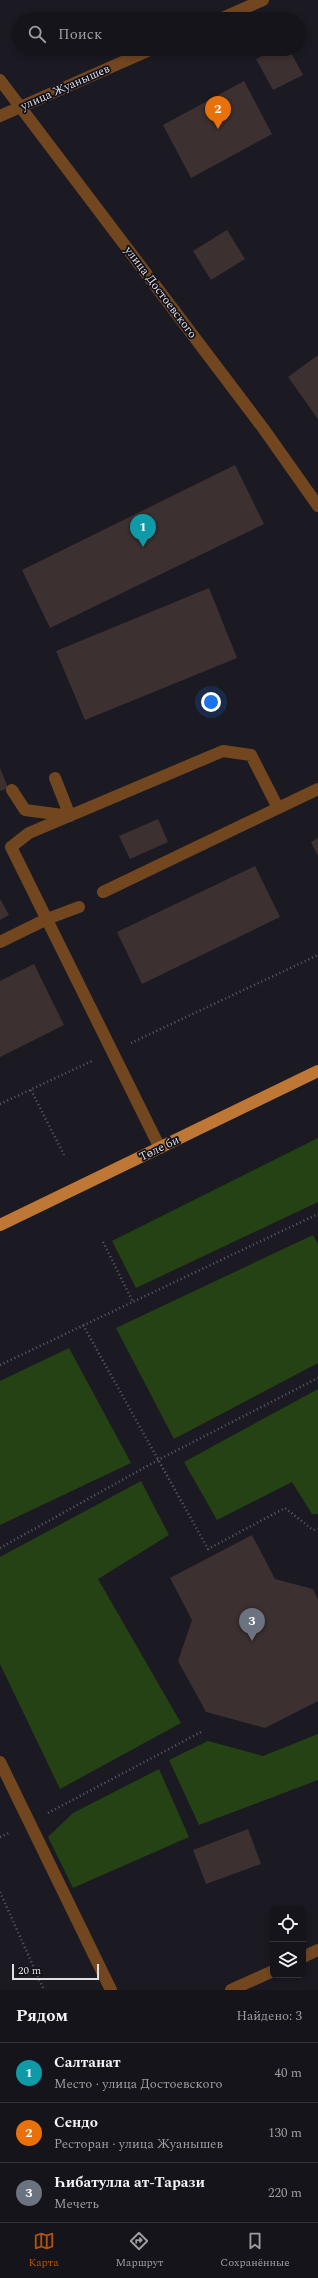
<!DOCTYPE html>
<html lang="ru">
<meta charset="utf-8">
<style>
:root{--surface:#14141a;--page:#212127;--text:#f1f3f6;--muted:#9d9ea2;--line:#333339;--accent:#b45309}
body{margin:0;font-family:Spectral,serif;background:var(--page);color:var(--text)}
.controls{position:absolute;right:12px;bottom:12px;display:grid;overflow:hidden;border-radius:6px;box-shadow:0 2px 6px #0003}
.controls button{width:36px;height:36px;display:grid;place-items:center;padding:0;border:0;border-bottom:1px solid var(--line);background:var(--surface);color:var(--text);font:20px sans-serif}
.scale{position:absolute;left:12px;bottom:10px;width:87px;box-sizing:border-box;padding-left:4px;border:2px solid #dddde3;border-top:0;font-size:11px;line-height:14px;white-space:nowrap;color:#dddde3;-webkit-text-stroke:3px #121119;paint-order:stroke}
.you{position:absolute;left:211px;top:702px;width:14px;height:14px;margin:-10px;border:3px solid #fff;border-radius:50%;background:#1a73e8;box-shadow:0 0 0 6px #1a73e833}
.badge{display:grid;place-items:center;width:26px;height:26px;border-radius:50%;background:var(--accent);color:#fff;font-size:13px;font-weight:700}
.pin{position:absolute;translate:-50% -33px;filter:drop-shadow(0 1px 2px #0008)}
.pin::after{content:'';position:absolute;top:21px;width:14px;height:12px;background:inherit;clip-path:polygon(0 0,100% 0,50% 100%)}
.list{margin:0;padding:0;list-style:none}
h2{display:flex;justify-content:space-between;align-items:center;height:52px;margin:0;padding:0 16px;font-size:17px}
h2 small{font-size:13px;font-weight:400;color:var(--muted)}
.list li{display:grid;grid-template-columns:26px 1fr auto;gap:12px;align-items:center;box-sizing:border-box;height:60px;padding:0 16px;border-top:1px solid var(--line)}
.list b{display:block;font-size:15px;white-space:nowrap}
.list p{margin:0;font-size:13px;white-space:nowrap;color:var(--muted)}
.list em{font-size:13px;font-style:normal;color:var(--muted)}
.icon{flex:none;width:22px;height:22px;fill:none;stroke:currentColor;stroke-width:2;stroke-linecap:round;stroke-linejoin:round}
.map{position:relative;flex:none;width:318px;height:1990px;overflow:hidden}
.search{position:absolute;background:var(--surface);box-shadow:0 2px 6px #0003;left:12px;right:12px;top:12px;height:44px;display:flex;align-items:center;gap:10px;box-sizing:border-box;padding:0 14px;border-radius:22px;color:var(--muted);font-size:15px}
.sheet{height:232px;background:var(--surface)}
nav{display:flex;justify-content:space-around;align-items:center;box-sizing:border-box;height:56px;border-top:1px solid var(--line);background:var(--surface);font-size:11px;color:var(--muted)}
nav a{display:grid;justify-items:center;gap:2px}
nav .on{color:var(--accent)}
.map>svg:first-child{display:block}
.green{fill:#244214}
.building{fill:#3c3030}
.lines{fill:none;stroke-linecap:round;stroke-linejoin:round}
.path{stroke:#5f5e66;stroke-width:2.5;stroke-dasharray:1 3;stroke-linecap:butt}
.lane{stroke:#724720;stroke-width:12}
.street{stroke:#724720;stroke-width:12}
.primary{stroke:#be7735;stroke-width:12}
.labels{text-anchor:middle;stroke-width:3.5;stroke-linejoin:round;paint-order:stroke}
.street-label{font-size:12px;fill:#dddde3;stroke:#121119}
</style>
<div class="map">
<svg width="318" height="1990" viewBox="0 0 318 1990">
<rect width="100%" height="100%" fill="#1b1a23"/>
<path class="green" d="M318,1138V1202L136,1288L112,1241Z
M313,1235L318,1244V1363L174,1439L116,1328Z
M69,1348L131,1463L0,1525V1381Z
M318,1389V1514H312L292,1482L217,1520L184,1462Z
M141,1481L169,1535L98,1579L181,1723L60,1789L0,1664V1557Z
M318,1734V1780L199,1825L169,1760L208,1741L263,1756Z
M159,1769L189,1837L73,1888L48,1837L73,1813Z"/>
<path class="building" d="M275,49H289L303,75L273,90L256,59Z
M244,81L272,134L191,178L163,125Z
M227,230L245,259L211,280L193,251Z
M318,355V419L288,377Z
M235,465L264,524L50,628L22,570Z
M209,588L237,658L85,720L56,651Z
M0,768L8,788L0,791Z
M158,819L168,842L130,859L119,836Z
M318,838V856L311,842Z
M255,866L280,917L142,984L117,932Z
M0,899L9,915L0,920Z
M34,964L64,1025L0,1057V981Z
M252,1535L275,1579L313,1589L318,1600V1701L265,1728L206,1712L178,1661L192,1620L170,1578Z
M248,1829L261,1864L206,1884L193,1850Z"/>
<g class="lines">
<path class="path" d="M131,1043L318,955
M31,1090L64,1155
M0,1104L94,1060
M103,1242L133,1302
M83,1325L208,1549L285,1508L313,1530L318,1529
M0,1365L318,1214
M0,1548L158,1460L318,1378
M48,1813L201,1732
M0,1837L11,1832
M0,1892L44,1990"/>
<path class="lane" d="M12,790L25,810L70,816L55,778
M103,892L318,789
M0,942L47,919L79,907
M160,1148L11,847L29,833L223,751L251,755L278,808
M0,1762L111,1990"/>
<path class="street" d="M220,19L263,0
M0,80L263,428L318,506
M0,116L152,49
M303,1957L318,1950
M231,1990L273,1971"/>
<path class="primary" d="M0,1225L318,1071"/>
</g>
<g class="labels">
<g class="street-label">
<text transform="translate(65 87) rotate(-24)" y="4">улица Жуанышев</text>
<text transform="translate(161 292) rotate(53)" y="4">улица Достоевского</text>
<text transform="translate(159 1148) rotate(-26)" y="4">Төле би</text>
</g>
</g>
</svg>
<div class="controls">
<button><svg class="icon" aria-label="locate" viewBox="0 0 24 24"><circle cx="12" cy="12" r="6"/><path d="M12 2v4M12 18v4M2 12h4M18 12h4"/></svg></button>
<button><svg class="icon" aria-label="layers" viewBox="0 0 24 24"><path d="M12 4l9 5-9 5-9-5zM3 14l9 5 9-5"/></svg></button>
</div>
<div class="scale">20 m</div>
<div class="you"></div>
<div class="pin badge" style="left:143px;top:547px;background:#0f9aa8">1</div>
<div class="pin badge" style="left:218px;top:129px;background:#e8710a">2</div>
<div class="pin badge" style="left:252px;top:1641px;background:#6b7280">3</div>
<div class="search"><svg class="icon" aria-label="search" viewBox="0 0 24 24"><circle cx="10" cy="10" r="6"/><path d="M15 15l6 6"/></svg>Поиск</div>
</div>
<section class="sheet">
<h2>Рядом<small>Найдено: 3</small></h2>
<ul class="list">
<li><span class="badge" style="background:#0f9aa8">1</span><div><b>Салтанат</b><p>Место · улица Достоевского</p></div><em>40 m</em></li>
<li><span class="badge" style="background:#e8710a">2</span><div><b>Сендо</b><p>Ресторан · улица Жуанышев</p></div><em>130 m</em></li>
<li><span class="badge" style="background:#6b7280">3</span><div><b>Һибатулла ат-Тарази</b><p>Мечеть</p></div><em>220 m</em></li>
</ul>
</section>
<nav>
<a class="on"><svg class="icon" aria-label="map" viewBox="0 0 24 24"><path d="M3 6l6-2 6 2 6-2v14l-6 2-6-2-6 2zM9 4v14M15 6v14"/></svg>Карта</a>
<a><svg class="icon" aria-label="directions" viewBox="0 0 24 24"><path d="M12 3l9 9-9 9-9-9zM9 14v-3h6M13 9l2 2-2 2"/></svg>Маршрут</a>
<a><svg class="icon" aria-label="saved" viewBox="0 0 24 24"><path d="M7 4h10v16l-5-4-5 4z"/></svg>Сохранённые</a>
</nav>
